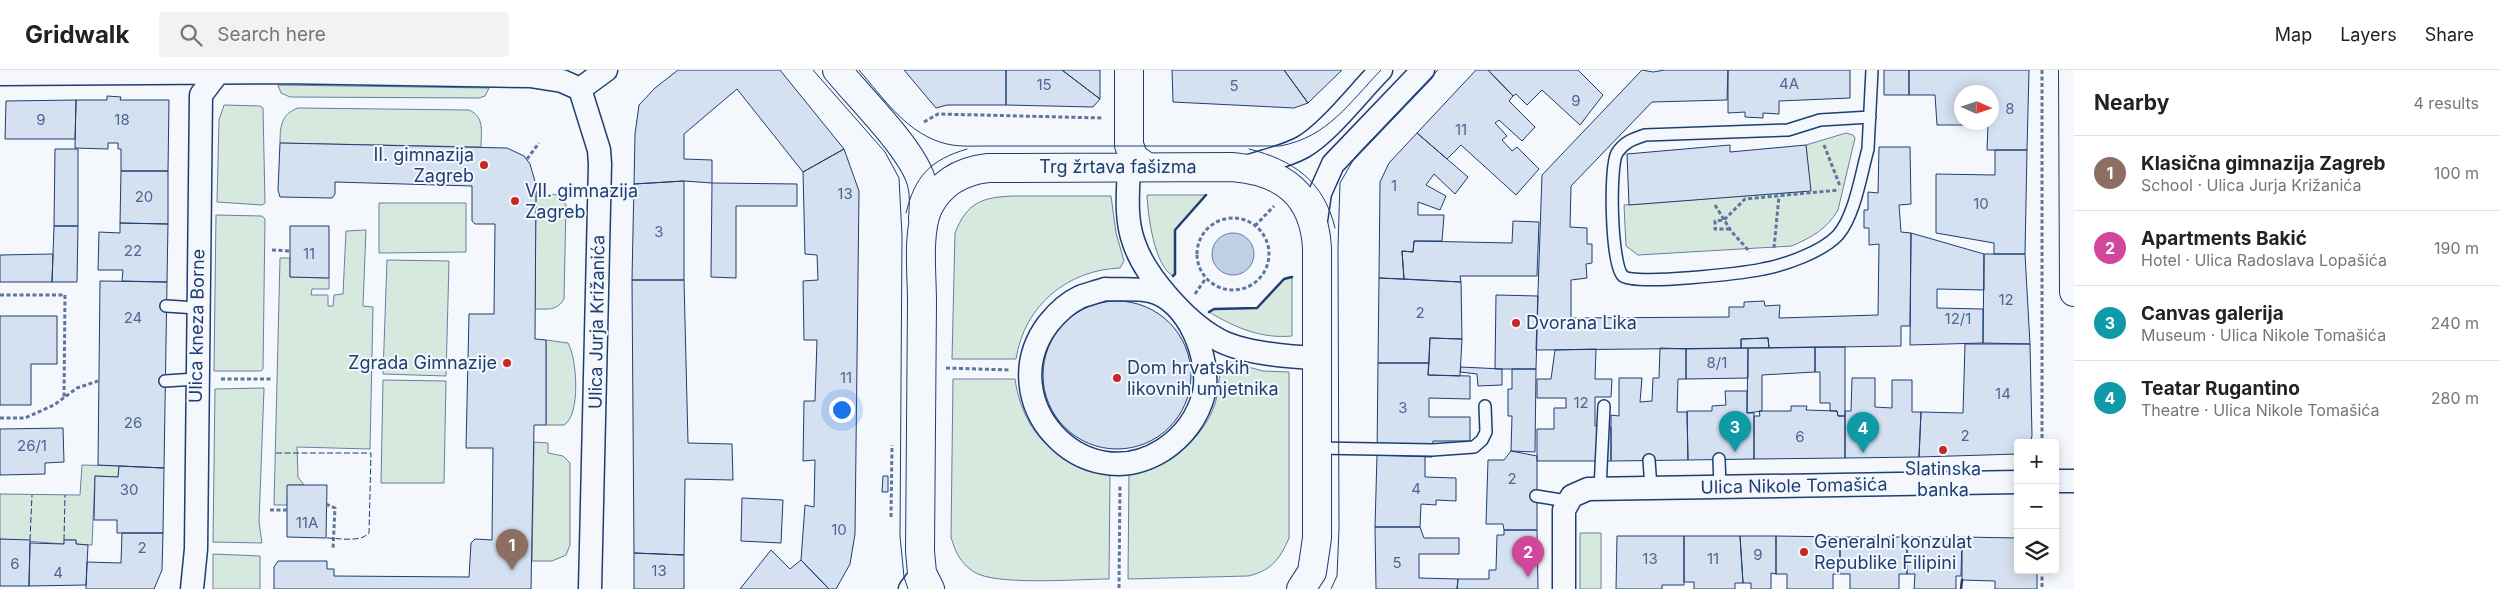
<!DOCTYPE html>
<meta charset="utf-8">
<style>
:root{--surface:#fff;--page:#f2f2f2;--text:#222;--muted:#767676;--line:#e0e0e0;--accent:#ea580c}
body{margin:0;font-family:Inter,sans-serif;background:var(--page);color:var(--text)}
.controls{position:absolute;right:15px;bottom:15px;display:grid;overflow:hidden;border-radius:5px;box-shadow:0 2px 12px #0003}
.controls button{width:45px;height:45px;display:grid;place-items:center;padding:0;border:0;border-bottom:1px solid var(--line);background:var(--surface);color:var(--text);font:25px sans-serif}
.compass{position:absolute;left:1954px;top:15px;width:45px;height:45px;border-radius:50%;background:var(--surface);box-shadow:0 2px 12px #0003;rotate:93deg}
.you{position:absolute;left:841px;top:339px;width:18px;height:18px;margin:-12px;border:4px solid #fff;border-radius:50%;background:#1a73e8;box-shadow:0 0 0 8px #1a73e833}
.badge{display:grid;place-items:center;width:32px;height:32px;border-radius:50%;background:var(--accent);color:#fff;font-size:16px;font-weight:700}
.pin{position:absolute;translate:-50% -41px;filter:drop-shadow(0 1px 2px #0008)}
.pin::after{content:'';position:absolute;top:26px;width:18px;height:15px;background:inherit;clip-path:polygon(0 0,100% 0,50% 100%)}
.list{margin:0;padding:0;list-style:none}
h2{display:flex;justify-content:space-between;align-items:center;height:65px;margin:0;padding:0 20px;font-size:21px}
h2 small{font-size:16px;font-weight:400;color:var(--muted)}
.list li{display:grid;grid-template-columns:32px 1fr auto;gap:15px;align-items:center;box-sizing:border-box;height:75px;padding:0 20px;border-top:1px solid var(--line)}
.list b{display:block;font-size:19px;white-space:nowrap}
.list p{margin:0;font-size:16px;white-space:nowrap;color:var(--muted)}
.list em{font-size:16px;font-style:normal;color:var(--muted)}
.icon{flex:none;width:28px;height:28px;fill:none;stroke:currentColor;stroke-width:2;stroke-linecap:round;stroke-linejoin:round}
.map{position:relative;flex:none;width:2074px;height:519px;overflow:hidden}
header{display:flex;align-items:center;gap:30px;box-sizing:border-box;height:70px;padding:0 25px;background:var(--surface);border-bottom:1px solid var(--line)}
header strong{font-size:24px}
nav{display:flex;gap:28px;margin-inline-start:auto;font-size:18px}
.search{width:350px;height:45px;background:var(--page);display:flex;align-items:center;gap:12px;box-sizing:border-box;padding:0 18px;border-radius:5px;color:var(--muted);font-size:19px}
main{display:flex}
aside{flex:1;background:var(--surface)}
.map>svg:first-child{display:block}
.green{fill:#d7e8df;stroke:#687fa3}
.water{fill:#bed0e5;stroke:#687fa3}
.building{fill:#d5e0f0;stroke:#1d3f73;fill-rule:evenodd}
.lines{fill:none;stroke-linecap:round;stroke-linejoin:round}
.lane-casing{stroke:#1d3f73;stroke-width:14}
.street-casing{stroke:#1d3f73;stroke-width:25}
.secondary-casing{stroke:#1d3f73;stroke-width:30}
.path{stroke:#5e769c;stroke-width:3;stroke-dasharray:4 2.5;stroke-linecap:butt}
.lane{stroke:#f4f7fb;stroke-width:11}
.street{stroke:#f4f7fb;stroke-width:22}
.secondary{stroke:#f4f7fb;stroke-width:28}
.tram{stroke:#1d3f73;stroke-width:1}
.fence{stroke:#1d3f73;stroke-width:1;stroke-dasharray:6 2.5;stroke-linecap:butt}
.wall{stroke:#1d3f73;stroke-width:2.5}
.poi-dot{fill:#c62828;stroke:#f4f7fb;stroke-width:2}
.labels{text-anchor:middle;stroke-width:4;stroke-linejoin:round;paint-order:stroke}
.number-label{font-size:15px;fill:#4b6792}
.poi-label{font-size:18px;fill:#1d3f73;stroke:#f4f7fb;text-anchor:start}
.street-label{font-size:18px;fill:#1d3f73;stroke:#f4f7fb}
</style>
<header>
<strong>Gridwalk</strong>
<div class="search"><svg class="icon" aria-label="search" viewBox="0 0 24 24"><circle cx="10" cy="10" r="6"/><path d="M15 15l6 6"/></svg>Search here</div>
<nav><a>Map</a><a>Layers</a><a>Share</a></nav>
</header>
<main>
<div class="map">
<svg width="2074" height="519" viewBox="0 0 2074 519">
<rect width="100%" height="100%" fill="#f4f7fb"/>
<path class="green" d="M278,15L489,18L485,26L479,28L290,27L281,23Z
M224,35L260,36L263,38L265,133L262,135L217,132L219,50Z
M298,38L469,40C485,47 481,62 481,77L280,73C280,57 281,44 298,38Z
M1846,63L1853,65L1855,68L1838,140C1827,159 1812,167 1792,176L1638,185L1626,176L1624,135L1810,121L1806,75Z
M536,122L558,125L566,135L564,229C557,241 548,239 535,239Z
M1147,125H1206L1175,160V204L1173,206C1154,195 1148,146 1147,125Z
M1014,126H1111L1116,163L1124,191L1120,198C1067,200 1024,236 1016,289H952L955,163C967,132 983,127 1014,126Z
M379,133H466V182L379,183Z
M216,145L262,146L265,149L263,299L261,301H214Z
M366,160L363,236L373,237L370,379L297,377L298,407L304,415H288L287,435H274L280,188H290V207L329,208V219H312L311,225H328V236H333L334,225L343,224L346,161Z
M387,190L449,191L446,306L383,304Z
M1287,207H1292V266C1261,269 1234,257 1209,242L1214,239L1257,238Z
M546,270L568,273C577,288 581,345 564,355H546Z
M1226,291L1263,301L1289,302V468C1280,489 1271,501 1248,506L1128,509L1129,402C1167,398 1202,371 1215,334C1218,325 1219,302 1222,296C1223,294 1225,293 1226,291Z
M953,309H1015C1020,344 1038,377 1072,391C1084,396 1098,399 1110,403L1109,509C1079,509 996,516 974,502C960,493 955,481 951,467Z
M383,310L446,311L444,413H381Z
M264,318L259,452L262,473L213,472L215,319Z
M534,372L548,373V383L563,386L570,393V475L566,485L552,491H532Z
M82,395L119,396L118,407L95,406L92,475L76,474V470H65L64,474L0,469V424L80,425Z
M1580,463H1601V519H1580Z
M213,484L260,486V519H213Z"/>
<path class="water" d="M1212 184a21 21 0 1 1 42 0a21 21 0 1 1-42 0Z"/>
<path class="building" d="M678,0H780L844,79L803,102L737,19L684,64V89L712,90V113L684,111L634,114L635,64L639,35L655,18Z
M904,0H1006V35H947L936,38Z
M1006,0H1062L1100,29L1093,37L1006,35Z
M1062,0H1100V29Z
M1172,0H1284L1308,33L1294,38L1173,32Z
M1284,0H1342L1308,33Z
M1476,0H1488L1513,26L1509,31L1535,57L1522,71L1499,50L1495,53L1507,66L1502,70L1512,81L1517,77L1539,99L1516,125L1461,75L1447,89L1417,63Z
M1488,0H1578L1603,25L1580,55L1542,20L1527,35L1516,24L1513,26Z
M1642,0L1653,2L1665,0H1728L1727,30L1652,32L1571,116L1570,157L1587,158V174H1592V193L1586,194L1587,208L1571,210V248L1729,247V237H1744V232L1764,231L1765,236L1780,235L1779,248L1878,245L1879,174L1869,175V158H1864V140H1868V122L1878,123L1879,77H1910L1911,134L1899,135L1901,162L1911,163L1910,256H1901V276L1769,278L1768,268L1741,269V278L1536,280L1542,105Z
M1728,0H1850V28L1779,31V44L1763,43V48L1745,47V42L1728,43Z
M1884,0H1909V25H1884Z
M1909,0H2029L2027,80H1987L1988,55H1937L1935,25H1909ZM1962,22H1992V52H1962Z
M107,26L121,27L120,30H169L168,101H121V79H118V73H108V79L75,78L76,30H107Z
M76,30L75,69H5L6,31Z
M1417,63L1468,107L1455,124L1434,104L1426,115L1446,126L1440,140L1418,132V145H1444L1442,171H1414L1413,182L1402,181L1404,209L1379,208L1380,112L1389,93Z
M280,73L507,78L524,86L530,94L536,115L535,269L546,270V355H534L531,519H274V497L278,491H327V499H334V506L469,507L471,473L475,469L492,470L493,378H466L469,244H494L495,154H475L472,151V116L335,112V124L332,128L280,127L278,120Z
M1730,75V82L1806,75L1811,121L1629,135L1627,84Z
M55,79H78V156H54Z
M844,79L859,121L855,464L850,494L836,519H829L801,490L805,435L814,437L815,390L803,391L804,331H815L817,270H804L803,211L818,210L817,185L805,184L803,102Z
M1995,80H2027L2025,184H1994V173L1936,163V104L1995,105Z
M121,101H168V154L120,153Z
M684,111V210H632L634,114Z
M712,113L797,114V136H736V208L711,207Z
M1513,151L1539,152L1537,206H1460L1461,212L1404,209L1402,181L1413,182L1414,171L1512,173Z
M120,153L168,154L167,212L122,211L123,200H98L99,162L120,163Z
M54,156H78L77,212H52Z
M290,156H329V208L290,207Z
M1911,163L1984,184V220L1937,219V238L1983,239V273L1910,275Z
M53,184L52,212H0V185Z
M1984,184H2025L2030,274L1983,273Z
M1379,208L1461,212L1462,269L1430,268L1429,293H1378Z
M632,210H684L688,373L732,374L733,410L685,409L684,485L634,483Z
M100,211L167,212L164,398L98,395Z
M1496,225L1538,226L1536,299H1495Z
M1043 305a74 74 0 1 1 148 0a74 74 0 1 1-148 0Z
M0,246H57V294H31V335H0Z
M1430,268L1462,269L1460,306L1428,305Z
M1768,268L1769,278H1741V269Z
M1965,274H2030L2032,366L2030,373H2018V384L1919,387L1921,342L1963,343Z
M1815,277V302L1762,305V341L1747,343L1748,278Z
M1815,277H1845V346H1838L1837,341H1830V333H1820V302H1815Z
M1660,278L1686,279V309H1678L1677,342H1687L1688,390L1611,391V345L1619,346V308H1642L1640,332L1652,331L1653,308H1659Z
M1748,278V308L1686,309V279Z
M1596,279L1595,309H1612L1611,327H1595V356L1611,357V391H1537V359H1554V338H1566V328H1537V309H1551L1555,280Z
M1378,293H1429L1428,305L1470,306V329L1429,328V347H1470V371H1433L1432,387L1377,385Z
M1461,297L1502,299V315L1478,316L1477,304L1460,302Z
M1512,299H1536L1535,382L1511,381L1512,346H1508V319H1512Z
M1852,308H1875V337L1892,338V310H1912V342H1921L1919,387L1845,388V341H1851Z
M1725,321H1747V343H1754V389L1688,390L1687,341H1712V336L1726,335Z
M1791,336H1807L1806,340L1837,341L1838,346H1845V388L1754,389V346H1760L1759,341H1791Z
M63,358L64,392L45,393V404L0,405V359Z
M1511,381L1537,386V460H1504L1503,454H1486L1488,390H1504Z
M1377,385L1425,386V407L1456,408V431L1436,430V435L1421,434L1420,457H1375Z
M119,396L164,398L163,463H117V450H94L95,406L118,407Z
M883,406H888V422H882Z
M287,415H327L326,468L287,467Z
M742,428L783,430L781,473L741,471Z
M1375,457H1420L1424,468H1459V484H1419V508L1458,509L1457,519H1376Z
M1504,460H1537L1538,519H1457L1458,509H1489V500H1496L1497,465H1504Z
M122,463H163L162,500L154,519H86L87,492L121,493Z
M1617,466H1684V515H1662V519H1616Z
M1684,466H1740L1743,513H1735V519H1694V512H1684Z
M1740,466H1776V504L1771,503V519H1751V513H1743Z
M1776,466L1840,467V504H1833V519H1787V504H1776Z
M1840,467H1907V504H1899V519H1850V504H1840Z
M1907,467H1962L1961,506H1956V519H1914L1915,504H1907Z
M1962,467L2018,468V500H2037V519H1995V511L1962,510Z
M0,469L30,470L29,516H0Z
M64,470H76V474L88,475L86,515L29,516L30,473L64,474Z
M771,480L790,499L801,490L829,519H740Z
M634,483L684,485V519H634Z"/>
<g class="lines">
<g class="lane-casing">
<path id="lane" d="M1870,47L1820,50L1788,60L1645,65C1633,69 1624,72 1617,83C1609,97 1611,195 1623,206C1634,216 1744,203 1763,199C1785,195 1822,182 1838,165C1855,145 1861,104 1868,79L1872,0
M166,236L197,238
M165,311L196,309
M1317,378L1432,380L1474,377L1482,370L1486,362L1485,336
M1719,389L1720,417
M1649,390L1651,418
M1600,419L1604,336
M1536,426L1567,431"/>
</g>
<g class="street-casing">
<path id="street" d="M0,4L283,2L530,6L562,11L580,19
M580,19L599,80L600,94L590,519
M580,19L606,0
M1129,97C1128,122 1125,149 1134,173C1145,206 1186,252 1217,269C1241,283 1290,287 1318,288
M1244,98C1263,91 1285,87 1303,77C1329,62 1359,22 1381,0
M1315,157L1320,123L1333,94L1423,0
M1105,219C1119,220 1136,218 1150,221C1188,229 1211,289 1204,323C1198,347 1183,367 1163,380C1082,431 991,330 1048,254C1056,244 1067,233 1080,227C1087,224 1097,222 1105,219Z
M2055,411H2074
M192,519L196,479L201,25L220,0
M910,519L922,503
M1564,519V440L1572,426L1588,419L2018,412"/>
</g>
<g class="secondary-casing">
<path id="secondary" d="M837,0C860,28 908,75 920,107C925,120 924,135 923,149
M1129,0V75L1134,88L1147,97
M2073,0L2074,222
M930,519L922,503L920,481C920,398 921,315 922,232C922,205 917,162 928,138C940,113 961,101 988,98L1232,97C1283,101 1314,125 1317,178V468L1312,502L1301,519"/>
</g>
<path class="path" d="M2042,0V373
M924,52L938,44L1103,48
M1824,75L1840,116
M527,89L539,73
M1715,135L1731,161L1750,182
M1197 184a36 36 0 1 1 72 0a36 36 0 1 1-72 0Z
M1255,156L1274,136
M1730,159H1715V151L1724,150L1745,129L1839,120
M1774,178L1779,126
M272,180L290,181
M1195,224L1206,208
M0,225H65L64,328
M946,298L1010,300
M221,309H271
M0,348H25L54,335L77,318L98,311
M326,434L335,438L333,479
M270,440H287
M891,447L892,375
M2042,500V519
M1119,518L1120,414"/>
<use href="#lane" class="lane"/>
<use href="#street" class="street"/>
<use href="#secondary" class="secondary"/>
<path class="tram" d="M813,0L885,82L899,108L902,166L900,466L904,507L908,519
M859,0C884,29 908,65 947,74C960,77 974,76 987,76H1280C1328,67 1349,33 1381,0
M1249,79C1293,90 1324,111 1335,158
M906,143C915,106 930,90 967,79
M1331,519L1337,506L1339,459L1338,177L1340,113L1355,87L1438,0"/>
<path class="fence" d="M276,383H371L369,463C360,473 338,468 326,468
M30,470L32,425
M64,470L65,425"/>
<path class="wall" d="M1173,206L1175,204V160L1206,125
M1209,242L1214,239L1257,238L1284,209L1292,207
M1961,519L1962,510"/>
</g>
<g class="poi-dot">
<circle cx="484" cy="95" r="5"/>
<circle cx="515" cy="131" r="5"/>
<circle cx="1516" cy="253" r="5"/>
<circle cx="507" cy="293" r="5"/>
<circle cx="1117" cy="308" r="5"/>
<circle cx="1943" cy="380" r="5"/>
<circle cx="1804" cy="482" r="5"/>
</g>
<g class="labels">
<g class="number-label">
<text x="1789" y="19">4A</text>
<text x="1044" y="20">15</text>
<text x="1234" y="21">5</text>
<text x="1576" y="36">9</text>
<text x="2010" y="44">8</text>
<text x="41" y="55">9</text>
<text x="122" y="55">18</text>
<text x="1461" y="65">11</text>
<text x="1394" y="121">1</text>
<text x="845" y="129">13</text>
<text x="144" y="132">20</text>
<text x="1981" y="139">10</text>
<text x="659" y="167">3</text>
<text x="133" y="186">22</text>
<text x="309" y="189">11</text>
<text x="2006" y="235">12</text>
<text x="1420" y="248">2</text>
<text x="133" y="253">24</text>
<text x="1958" y="254">12/1</text>
<text x="1717" y="298">8/1</text>
<text x="846" y="313">11</text>
<text x="2003" y="329">14</text>
<text x="1581" y="338">12</text>
<text x="1403" y="343">3</text>
<text x="133" y="358">26</text>
<text x="1965" y="371">2</text>
<text x="1800" y="372">6</text>
<text x="32" y="381">26/1</text>
<text x="1512" y="414">2</text>
<text x="1416" y="424">4</text>
<text x="129" y="425">30</text>
<text x="307" y="458">11A</text>
<text x="839" y="465">10</text>
<text x="142" y="483">2</text>
<text x="1758" y="490">9</text>
<text x="1650" y="494">13</text>
<text x="1713" y="494">11</text>
<text x="1397" y="498">5</text>
<text x="15" y="499">6</text>
<text x="659" y="506">13</text>
<text x="58" y="508">4</text>
</g>
<g class="poi-label">
<text x="474" y="91" text-anchor="end">II. gimnazija<tspan x="474" dy="21">Zagreb</tspan></text>
<text x="525" y="127">VII. gimnazija<tspan x="525" dy="21">Zagreb</tspan></text>
<text x="1526" y="259">Dvorana Lika</text>
<text x="497" y="299" text-anchor="end">Zgrada Gimnazije</text>
<text x="1127" y="304">Dom hrvatskih<tspan x="1127" dy="21">likovnih umjetnika</tspan></text>
<text x="1943" y="405" text-anchor="middle">Slatinska<tspan x="1943" dy="21">banka</tspan></text>
<text x="1814" y="478">Generalni konzulat<tspan x="1814" dy="21">Republike Filipini</tspan></text>
</g>
<g class="street-label">
<text x="1118" y="103">Trg žrtava fašizma</text>
<text transform="translate(597 252) rotate(-89)" y="6">Ulica Jurja Križanića</text>
<text transform="translate(197 256) rotate(-89)" y="6">Ulica kneza Borne</text>
<text transform="translate(1794 416) rotate(-1)" y="6">Ulica Nikole Tomašića</text>
</g>
</g>
</svg>
<div class="controls">
<button>+</button>
<button>−</button>
<button><svg class="icon" aria-label="layers" viewBox="0 0 24 24"><path d="M12 4l9 5-9 5-9-5zM3 14l9 5 9-5"/></svg></button>
</div>
<svg class="compass" viewBox="-18 -18 36 36"><path d="M0-13l5 13h-10z" fill="#e53935"/><path d="M0 13l5-13h-10z" fill="#767676"/></svg>
<div class="you"></div>
<div class="pin badge" style="left:512px;top:500px;background:#8d6e63">1</div>
<div class="pin badge" style="left:1528px;top:507px;background:#d1479c">2</div>
<div class="pin badge" style="left:1735px;top:382px;background:#0f9aa8">3</div>
<div class="pin badge" style="left:1863px;top:383px;background:#0f9aa8">4</div>
</div>
<aside>
<h2>Nearby<small>4 results</small></h2>
<ul class="list">
<li><span class="badge" style="background:#8d6e63">1</span><div><b>Klasična gimnazija Zagreb</b><p>School · Ulica Jurja Križanića</p></div><em>100 m</em></li>
<li><span class="badge" style="background:#d1479c">2</span><div><b>Apartments Bakić</b><p>Hotel · Ulica Radoslava Lopašića</p></div><em>190 m</em></li>
<li><span class="badge" style="background:#0f9aa8">3</span><div><b>Canvas galerija</b><p>Museum · Ulica Nikole Tomašića</p></div><em>240 m</em></li>
<li><span class="badge" style="background:#0f9aa8">4</span><div><b>Teatar Rugantino</b><p>Theatre · Ulica Nikole Tomašića</p></div><em>280 m</em></li>
</ul>
</aside>
</main>
